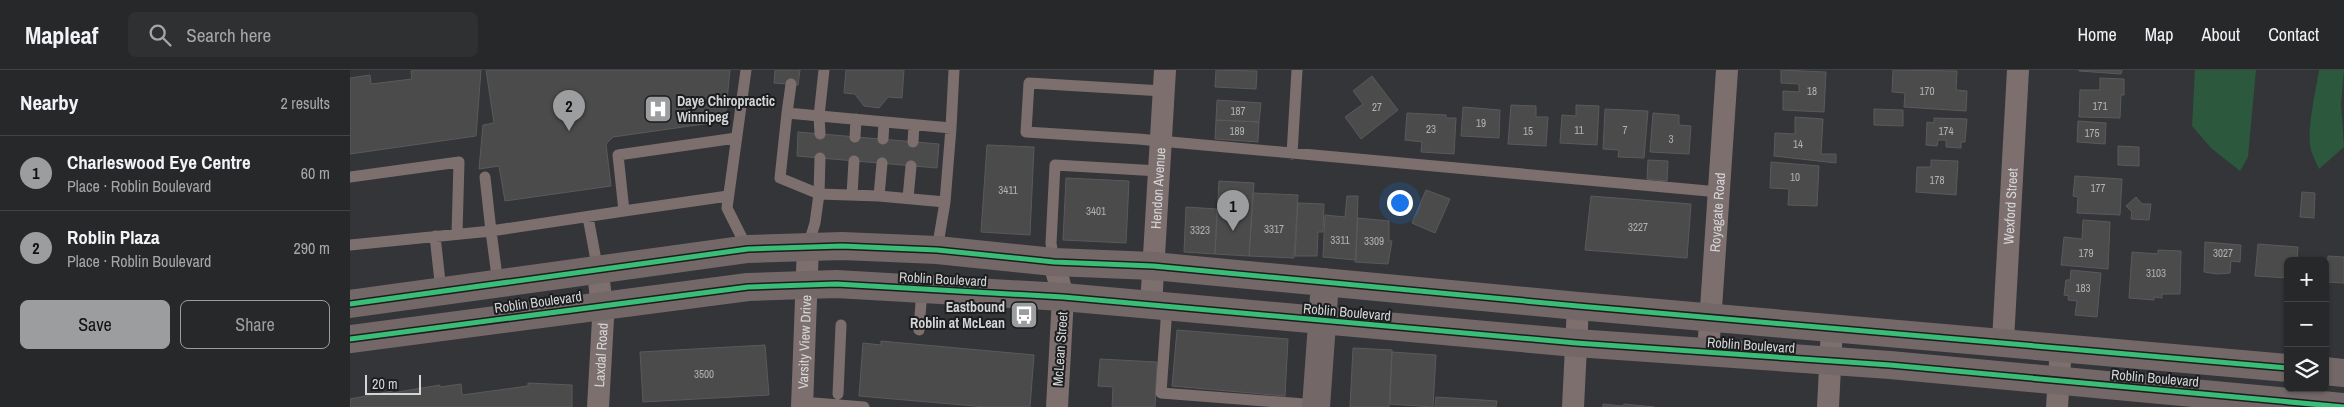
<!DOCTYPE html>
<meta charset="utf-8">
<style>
:root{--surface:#26282a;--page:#2e3032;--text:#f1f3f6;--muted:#a4a6a8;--line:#424447;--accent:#9b9d9f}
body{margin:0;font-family:"Archivo Narrow",sans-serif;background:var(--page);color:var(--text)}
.controls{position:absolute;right:15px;bottom:15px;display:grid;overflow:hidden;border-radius:8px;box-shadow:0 1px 4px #0004}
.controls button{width:45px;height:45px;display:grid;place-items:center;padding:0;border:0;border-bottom:1px solid var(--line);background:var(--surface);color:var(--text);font:25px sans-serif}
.scale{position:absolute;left:15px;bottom:12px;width:56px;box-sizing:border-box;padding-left:5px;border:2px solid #d3d5d7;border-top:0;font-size:14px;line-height:18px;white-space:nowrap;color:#d3d5d7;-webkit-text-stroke:4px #1b1d1e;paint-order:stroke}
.you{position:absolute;left:1049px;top:132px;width:18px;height:18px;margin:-12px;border:4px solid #fff;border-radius:50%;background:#1a73e8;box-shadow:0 0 0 8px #1a73e833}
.badge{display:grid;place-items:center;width:32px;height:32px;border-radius:50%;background:var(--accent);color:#111;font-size:16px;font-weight:700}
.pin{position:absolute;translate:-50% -41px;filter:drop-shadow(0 1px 2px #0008)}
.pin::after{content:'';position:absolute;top:26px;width:18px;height:15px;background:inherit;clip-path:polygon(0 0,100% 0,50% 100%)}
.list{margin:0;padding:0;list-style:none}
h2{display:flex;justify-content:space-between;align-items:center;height:65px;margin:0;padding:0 20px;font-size:21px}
h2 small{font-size:16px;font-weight:400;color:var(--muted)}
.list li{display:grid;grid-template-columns:32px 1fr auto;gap:15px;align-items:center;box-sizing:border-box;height:75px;padding:0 20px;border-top:1px solid var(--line)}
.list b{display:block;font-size:19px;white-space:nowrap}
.list p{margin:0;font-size:16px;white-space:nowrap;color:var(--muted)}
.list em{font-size:16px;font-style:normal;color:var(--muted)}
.actions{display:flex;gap:10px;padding:15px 20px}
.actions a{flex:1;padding:11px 0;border:1px solid var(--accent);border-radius:8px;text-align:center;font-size:18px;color:var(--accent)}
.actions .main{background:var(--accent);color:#111}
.icon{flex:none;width:28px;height:28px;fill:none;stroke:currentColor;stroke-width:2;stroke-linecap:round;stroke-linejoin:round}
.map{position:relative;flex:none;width:1994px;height:337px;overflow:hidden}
header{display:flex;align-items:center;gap:30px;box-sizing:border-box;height:70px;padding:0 25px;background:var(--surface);border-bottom:1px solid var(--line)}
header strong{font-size:24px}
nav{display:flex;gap:28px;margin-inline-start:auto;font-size:18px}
.search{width:350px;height:45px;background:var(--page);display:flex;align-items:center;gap:12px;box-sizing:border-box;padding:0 18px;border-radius:8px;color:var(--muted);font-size:19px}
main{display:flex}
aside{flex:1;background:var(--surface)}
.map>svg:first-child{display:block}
.green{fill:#2c583d}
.building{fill:#4b4b4b;stroke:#5a5a5a}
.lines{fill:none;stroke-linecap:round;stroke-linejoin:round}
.lane{stroke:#7d6f6e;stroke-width:11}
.street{stroke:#7d6f6e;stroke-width:22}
.secondary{stroke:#746768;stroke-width:28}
.cycleway-casing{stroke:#1b1d1e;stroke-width:8}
.cycleway{stroke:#3abd76;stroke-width:5}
.labels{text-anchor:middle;stroke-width:4;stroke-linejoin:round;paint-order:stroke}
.number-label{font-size:11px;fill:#b1b2b4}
.poi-label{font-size:14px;font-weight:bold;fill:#d3d5d7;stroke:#1b1d1e;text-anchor:start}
.street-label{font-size:14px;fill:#d3d5d7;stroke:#1b1d1e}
</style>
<header>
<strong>Mapleaf</strong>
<div class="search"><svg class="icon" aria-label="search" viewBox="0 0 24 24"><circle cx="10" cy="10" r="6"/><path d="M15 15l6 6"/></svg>Search here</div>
<nav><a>Home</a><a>Map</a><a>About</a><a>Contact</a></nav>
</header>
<main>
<aside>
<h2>Nearby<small>2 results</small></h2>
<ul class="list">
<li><span class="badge">1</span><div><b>Charleswood Eye Centre</b><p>Place · Roblin Boulevard</p></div><em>60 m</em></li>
<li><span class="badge">2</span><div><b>Roblin Plaza</b><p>Place · Roblin Boulevard</p></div><em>290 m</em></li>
</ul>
<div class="actions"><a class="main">Save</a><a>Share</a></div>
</aside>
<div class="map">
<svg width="1994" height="337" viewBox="0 0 1994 337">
<rect width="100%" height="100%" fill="#333538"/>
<path class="green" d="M1845,0H1906L1898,87L1890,101L1861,78L1842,56Z
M1969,0H1994L1991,34L1994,77L1969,99C1966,93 1963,86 1961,80C1956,62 1966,20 1969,0Z"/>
<path class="building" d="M131,0L126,66L0,84V8L20,5L21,14L62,9L61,1L65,0Z
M136,0H380L375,51L263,67L256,74L261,116L155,131L149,96L129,99L133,55L144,53Z
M425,0H450L448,15L424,13Z
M496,0H554L552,28L538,27L529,38L514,36L505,24L494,23Z
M866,0L907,1L906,19L865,17Z
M1431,0L1476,2L1474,42L1433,40V21L1449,22V14L1431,13Z
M1543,0L1607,1L1606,20L1617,21L1616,41L1554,37L1555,23L1542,22Z
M1729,0H1772L1771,4L1729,1Z
M1022,6L1048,40L1011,69L995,47L1013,34L1003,21Z
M1750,8L1774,9V25H1771L1770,48L1729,47L1730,20H1750Z
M867,30L911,33L909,52L866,50Z
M1161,35L1186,36V47H1198L1196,76L1158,74Z
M1226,35L1249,36L1247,75L1210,73L1212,45L1226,46Z
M1113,37L1150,40L1149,68L1111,66Z
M1255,39L1298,41L1294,88L1268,87L1269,80L1253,79Z
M1524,39L1553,40V56L1524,55Z
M1057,43L1096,45V48H1106L1104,84L1071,82L1072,72L1055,70Z
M1303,43L1329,45V55L1341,56L1339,84L1300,82Z
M1445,47L1473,49L1471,84H1486V93L1424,86L1425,63L1445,64Z
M1584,48L1617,49L1615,72H1611V78L1596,77V70H1588L1587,76L1576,75L1577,52L1584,53Z
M866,50L909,52L908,72L865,69Z
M1728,51L1756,53L1755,74L1727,72Z
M448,62L589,74L587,98L447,86Z
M637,75L684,77L680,165L631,162Z
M1768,76L1789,77V96L1768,95Z
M1298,90L1318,91L1317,111L1297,109Z
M1581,90L1608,91L1606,125L1566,122L1567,97H1581Z
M1421,92L1469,96L1467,136L1438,135L1439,119L1420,118Z
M1725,106L1772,109L1770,145L1727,143L1728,127L1723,126Z
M716,108L779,111L776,173L713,170Z
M869,111L904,113L899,186L865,184Z
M1076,120L1100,129L1085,163L1062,153Z
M1952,122L1965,123L1964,148L1950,147Z
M903,123L948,125L944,188L899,186Z
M997,126H1008L1006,190L973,187L975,145L995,147Z
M1241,126L1341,134L1337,188L1235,180Z
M1786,127L1792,134H1801L1799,150L1781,149L1782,142L1776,136Z
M948,133L974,134L973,162H968L967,186H945Z
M836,137L867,139L865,184L834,182Z
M1008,148L1039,151V171H1042L1038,194L1005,192Z
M1733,150L1760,152L1758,199L1711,195L1714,167L1732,169Z
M1855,172L1891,175L1890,192L1881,191L1880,203L1867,204L1854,202Z
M1908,174L1948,177L1947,191H1938V208L1905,206Z
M1808,180L1831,181L1830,224H1812V228L1804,227V230L1779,228L1782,182L1808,184Z
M1978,186L1994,187V213L1976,212Z
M1721,200L1751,203L1747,247L1725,245L1727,231L1718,230L1719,226L1714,225L1716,210H1720Z
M827,260L938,269L935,326L822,316Z
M531,271L684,285L680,337H636L509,326L513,273L531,275Z
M415,275L419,325L293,332L290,282Z
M1003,278L1042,280L1039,337H1000Z
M1042,282L1086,285L1083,337L1040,334Z
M750,289L807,292L805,337H762L763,317L748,316Z
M178,313L222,315V337H0V329L42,321V323L90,315V317L111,314L112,325L178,316Z
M1086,327L1147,331L1146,337H1085Z
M1253,334L1273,336L1274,334L1304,337H1253Z"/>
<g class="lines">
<path class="lane" d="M396,0L377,138L397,178
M813,21L679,13L676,62L788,69L1369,122
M437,43L441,14
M601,58L604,0
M470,64L469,46L474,0
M505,67L506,49
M533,69L534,52
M563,72L564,55
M942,84L947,0
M470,88L469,124L430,108L437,43L601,58L595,132
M0,107L109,92L107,164
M135,107L141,161L274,141
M502,125L504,91
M378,126L274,141L268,85L386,68
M529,126L532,93
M558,128L561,96
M238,147L248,201
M85,166L91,221
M0,175L141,161L148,214
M458,176L465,153L469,124L529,126L595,132L587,180
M704,192L701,173L705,95L809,101
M817,237L811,323L967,335
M569,260L572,219
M488,324L491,255
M452,332L514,337"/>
<g class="street">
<path d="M704,192L713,227L707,337"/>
<path id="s1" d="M801,236L815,0"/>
<path id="s2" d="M1653,271L1668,0"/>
<path id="s3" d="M1358,283L1377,0"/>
<path id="s4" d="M248,337L253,249L248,201"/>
<path id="s5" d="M452,337L458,176"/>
<path d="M1223,337L1228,236"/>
<path d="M1478,337L1482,258"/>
<path d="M1707,337L1711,277"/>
</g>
<path class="secondary" d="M0,234L398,179L492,176L587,180L704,192L803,196L1228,236L1938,298
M0,269L398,217L486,214L713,227L1226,273L1540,295L1994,337
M1975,301L1994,303
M966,337L975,212"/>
<g class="cycleway-casing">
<path id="cycleway" d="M0,234L398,179L492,176L587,180L704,192L803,196L1228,236L1938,298
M0,269L398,217L486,214L713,227L1226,273L1540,295L1994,337"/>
</g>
<use href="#cycleway" class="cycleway"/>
</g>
<defs>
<g id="hospital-square" transform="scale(1.4375)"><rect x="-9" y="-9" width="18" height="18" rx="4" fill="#9b9d9f" stroke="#1b1d1e"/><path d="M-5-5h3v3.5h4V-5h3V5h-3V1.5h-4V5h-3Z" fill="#fff"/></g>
<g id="bus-square" transform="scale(1.4375)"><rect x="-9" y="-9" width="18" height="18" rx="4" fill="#9b9d9f" stroke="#1b1d1e"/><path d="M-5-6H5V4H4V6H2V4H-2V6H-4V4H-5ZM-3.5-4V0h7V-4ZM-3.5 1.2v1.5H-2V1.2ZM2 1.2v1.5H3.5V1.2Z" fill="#fff"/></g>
</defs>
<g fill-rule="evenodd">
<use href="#hospital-square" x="308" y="39"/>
<use href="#bus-square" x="674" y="245"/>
</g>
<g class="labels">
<g class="number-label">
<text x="1462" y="25">18</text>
<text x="1577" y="25">170</text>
<text x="1750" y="40">171</text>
<text x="1027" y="41">27</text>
<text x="888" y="45">187</text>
<text x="1131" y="57">19</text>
<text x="1081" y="63">23</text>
<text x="1229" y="64">11</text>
<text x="1275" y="64">7</text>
<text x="887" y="65">189</text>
<text x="1178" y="65">15</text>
<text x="1596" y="65">174</text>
<text x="1742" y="67">175</text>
<text x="1321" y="73">3</text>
<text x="1448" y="78">14</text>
<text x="1445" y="111">10</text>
<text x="1587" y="114">178</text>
<text x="1748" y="122">177</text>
<text x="658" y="124">3411</text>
<text x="746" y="145">3401</text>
<text x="1288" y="161">3227</text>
<text x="924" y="163">3317</text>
<text x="850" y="164">3323</text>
<text x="990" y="174">3311</text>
<text x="1024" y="175">3309</text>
<text x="1736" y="187">179</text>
<text x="1873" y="187">3027</text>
<text x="1806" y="207">3103</text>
<text x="1733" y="222">183</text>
<text x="354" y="308">3500</text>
</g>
<g class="poi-label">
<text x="327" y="36">Daye Chiropractic<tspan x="327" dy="16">Winnipeg</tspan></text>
<text x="655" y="242" text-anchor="end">Eastbound<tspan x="655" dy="16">Roblin at McLean</tspan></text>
</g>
<g class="street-label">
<text dy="5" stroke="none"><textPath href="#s1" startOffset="118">Hendon Avenue</textPath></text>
<text dy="5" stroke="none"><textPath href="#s2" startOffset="135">Wexford Street</textPath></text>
<text dy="5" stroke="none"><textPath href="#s3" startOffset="141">Royagate Road</textPath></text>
<text transform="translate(593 209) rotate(3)" y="5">Roblin Boulevard</text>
<text transform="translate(188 232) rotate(-8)" y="5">Roblin Boulevard</text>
<text transform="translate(997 242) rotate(5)" y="5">Roblin Boulevard</text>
<text dy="5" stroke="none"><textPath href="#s5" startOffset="65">Varsity View Drive</textPath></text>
<text transform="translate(1401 275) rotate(4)" y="5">Roblin Boulevard</text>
<text transform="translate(710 279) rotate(-86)" y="5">McLean Street</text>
<text dy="5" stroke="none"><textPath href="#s4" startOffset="52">Laxdal Road</textPath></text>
<text transform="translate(1805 308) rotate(5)" y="5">Roblin Boulevard</text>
</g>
</g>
</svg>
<div class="controls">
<button>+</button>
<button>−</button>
<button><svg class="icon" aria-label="layers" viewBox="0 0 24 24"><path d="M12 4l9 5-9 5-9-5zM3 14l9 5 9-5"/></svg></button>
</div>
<div class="scale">20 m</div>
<div class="you"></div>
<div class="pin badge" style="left:883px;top:161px">1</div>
<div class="pin badge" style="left:219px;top:61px">2</div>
</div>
</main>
